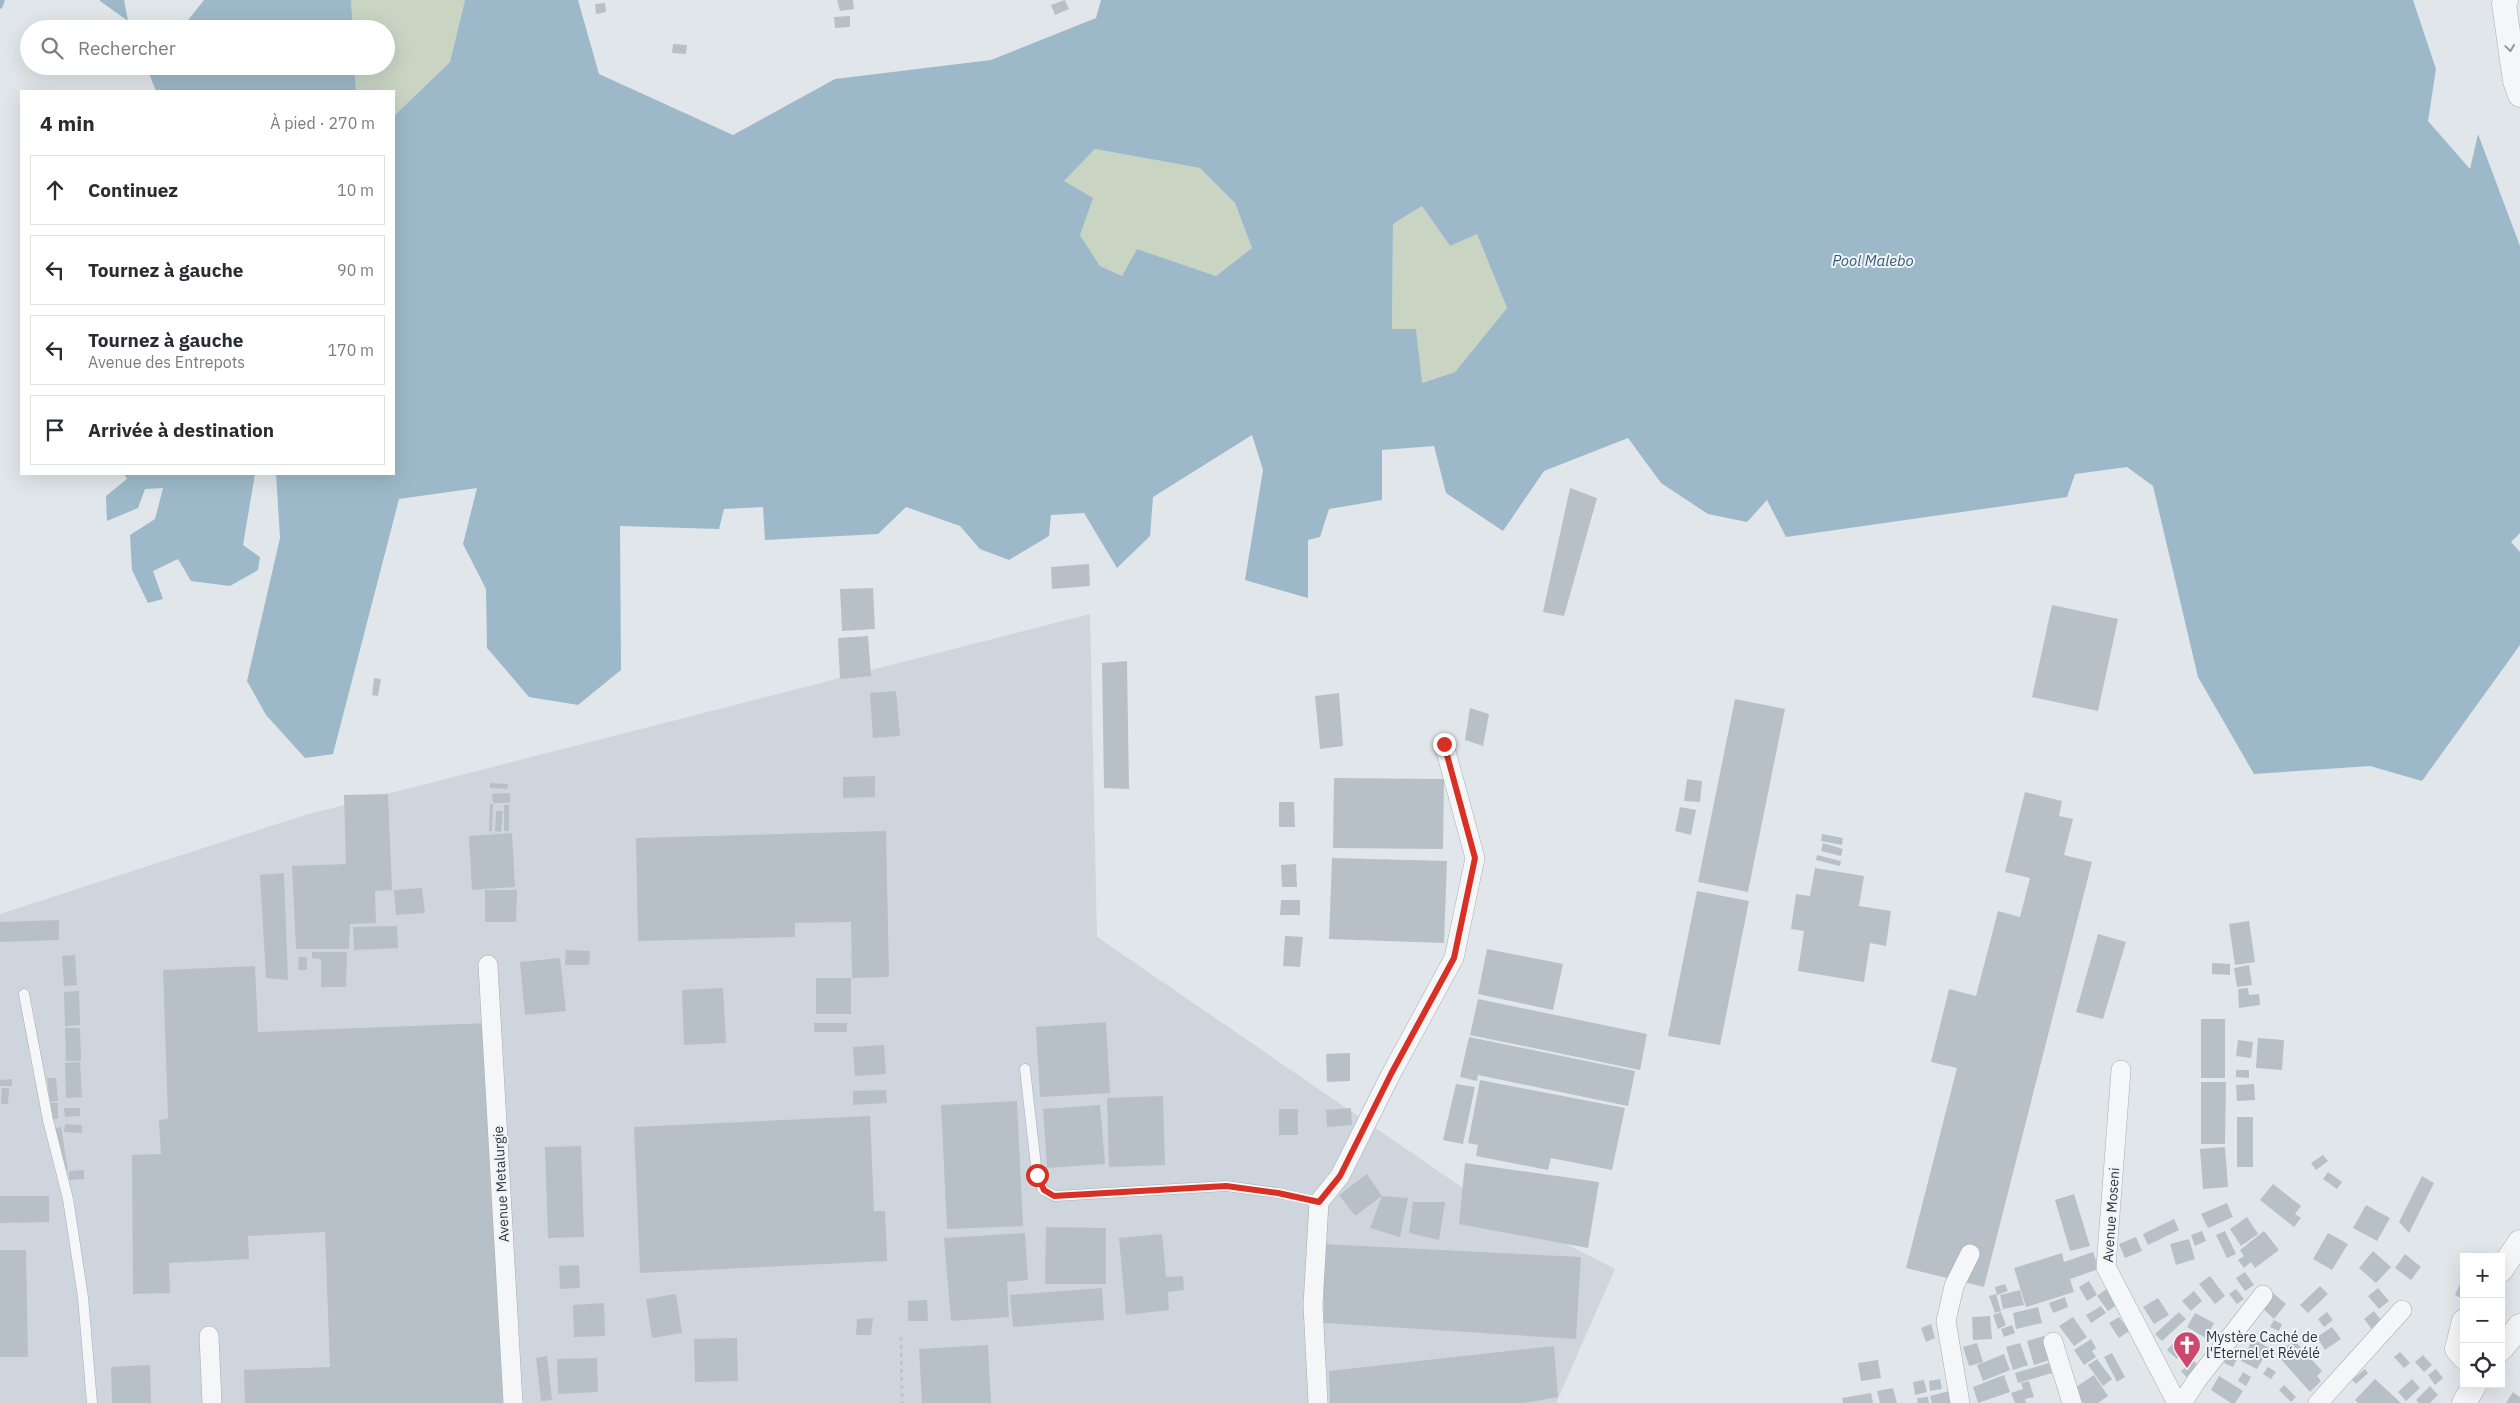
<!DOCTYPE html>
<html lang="fr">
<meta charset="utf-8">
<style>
:root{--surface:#fff;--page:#f7f7f7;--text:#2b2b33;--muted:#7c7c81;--line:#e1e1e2}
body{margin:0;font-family:"IBM Plex Sans",sans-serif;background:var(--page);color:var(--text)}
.controls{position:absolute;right:15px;bottom:15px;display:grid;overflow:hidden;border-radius:0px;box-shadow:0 5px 20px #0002}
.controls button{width:45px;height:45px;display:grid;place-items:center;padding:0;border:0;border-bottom:1px solid var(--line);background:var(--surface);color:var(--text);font:25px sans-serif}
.stop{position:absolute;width:15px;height:15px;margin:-11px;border:4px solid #d93025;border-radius:50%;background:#fff}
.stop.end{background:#d93025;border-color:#fff;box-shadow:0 1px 5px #0008}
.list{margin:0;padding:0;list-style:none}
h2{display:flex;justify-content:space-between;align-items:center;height:65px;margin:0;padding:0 20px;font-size:21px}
h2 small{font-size:16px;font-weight:400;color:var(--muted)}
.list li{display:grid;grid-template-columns:32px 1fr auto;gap:15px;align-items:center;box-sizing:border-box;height:70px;margin:0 10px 10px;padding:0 10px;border:1px solid var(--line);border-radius:0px}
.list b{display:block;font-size:19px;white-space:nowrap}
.list p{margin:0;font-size:16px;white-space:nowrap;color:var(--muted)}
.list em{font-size:16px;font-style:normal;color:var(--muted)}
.icon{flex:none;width:28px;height:28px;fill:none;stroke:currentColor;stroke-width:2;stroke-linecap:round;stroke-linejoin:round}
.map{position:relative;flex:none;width:2520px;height:1403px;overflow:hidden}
.search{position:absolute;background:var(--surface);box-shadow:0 5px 20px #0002;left:20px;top:20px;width:375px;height:55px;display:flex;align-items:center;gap:12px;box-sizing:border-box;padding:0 18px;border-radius:28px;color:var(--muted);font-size:19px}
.panel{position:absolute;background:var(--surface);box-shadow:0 5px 20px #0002;left:20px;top:90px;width:375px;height:385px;border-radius:0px}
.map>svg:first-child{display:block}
.built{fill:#cfd5dc}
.green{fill:#c9d4c2}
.water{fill:#9db9c9;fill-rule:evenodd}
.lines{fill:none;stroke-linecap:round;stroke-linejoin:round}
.stream{stroke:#9db9c9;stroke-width:5.5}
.building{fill:#b8c0c7}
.service-casing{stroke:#a6aeb4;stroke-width:11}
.minor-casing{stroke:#a6aeb4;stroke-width:20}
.tertiary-casing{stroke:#a6aeb4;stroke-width:25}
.path{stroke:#bfc4c9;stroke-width:3;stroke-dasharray:4 4;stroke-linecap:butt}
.service{stroke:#f4f6f8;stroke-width:10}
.minor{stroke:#f4f6f8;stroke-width:19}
.tertiary{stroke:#f4f6f8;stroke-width:24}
.oneway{stroke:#8f969d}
.route{stroke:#d93025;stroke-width:6}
.labels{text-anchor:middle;stroke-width:4;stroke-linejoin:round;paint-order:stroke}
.street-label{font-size:14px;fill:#2a3642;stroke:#f1f4f7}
.poi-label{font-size:14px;fill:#2a3642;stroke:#f1f4f7;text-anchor:start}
.water-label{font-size:15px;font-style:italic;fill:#345a75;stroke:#f1f4f7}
</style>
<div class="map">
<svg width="2520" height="1403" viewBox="0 0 2520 1403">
<rect width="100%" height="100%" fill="#e1e6ea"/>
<path class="built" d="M1090,614L1097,937L1482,1201L1615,1269L1556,1403H0V914L305,815Z"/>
<path class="green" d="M351,0H465L450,62L394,116V91H356L354,66H386V29H353Z
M1095,149L1200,168L1235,203L1252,248L1216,276L1137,249L1122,276L1100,266L1080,235L1064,181Z
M1422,206L1450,246L1477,234L1507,308L1455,372L1421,383L1416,330L1392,329L1393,224Z"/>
<path class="water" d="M100,0H124L128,21L100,1Z
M204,0H351L353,29H181Z
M465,0H578L599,74L733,135L835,79L991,60L1096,18L1101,0H2413L2436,69L2428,121L2470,169L2478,134L2520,246V533L2511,542L2520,552V645L2422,781L2370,766L2254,774L2198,677L2153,486L2127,467L2075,474L2067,497L1786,537L1767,500L1747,522L1708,514L1661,483L1628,438L1544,471L1503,531L1446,493L1434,446L1382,450V500L1329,509L1320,537L1308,540V598L1245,580L1263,470L1252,435L1153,497L1150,536L1117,568L1084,513L1051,515L1049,536L1009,560L980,549L960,526L906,507L878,534L765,540L763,507L724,509L719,529L620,526L621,670L578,705L529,697L487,648L486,589L463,544L477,488L399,499L333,754L305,758L266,715L247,681L280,538L276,474H394V116L450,62ZM1095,149L1200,168L1235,203L1252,248L1216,276L1137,249L1122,276L1100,266L1080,235L1093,198L1064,181ZM1422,206L1450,246L1477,234L1507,308L1455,372L1422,383L1416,329H1392L1393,224Z
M152,66H354L356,91H156L148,71Z
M124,474H255L243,545L260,557L258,570L230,586L191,581L178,559L153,571L163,599L148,603L132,570L130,535L155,519L163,488L145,489L138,508L107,521L106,496L127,479Z"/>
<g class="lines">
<path class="stream" d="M0,6L2,0"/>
</g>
<path class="building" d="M837,0H853L854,9L840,11Z
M1065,0L1069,9L1055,15L1051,5Z
M605,3L606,12L596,14L595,4Z
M850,16V27L835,28L834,17Z
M673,44L687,45L686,54L672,53Z
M1570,488L1597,498L1564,616L1543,612Z
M1089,564L1090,586L1052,589L1051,567Z
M873,588L875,629L842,631L840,589Z
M2052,605L2118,619L2098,711L2032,697Z
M868,636L871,676L840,679L838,638Z
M1127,661L1129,789L1104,788L1102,663Z
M374,678L381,679L378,696L372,695Z
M896,691L900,736L873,738L870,693Z
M1339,693L1343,746L1320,749L1315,696Z
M1735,699L1785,709L1748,892L1698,882Z
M1470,708L1489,714L1483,746L1465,740Z
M875,776V797L843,798V777Z
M1334,778L1444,779L1443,849L1333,848Z
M1687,779L1702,781L1700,802L1684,801Z
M490,783L508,784L507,789L490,788Z
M2025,792L2062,801L2059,816L2073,819L2064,855L2092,862L1984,1287L1906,1268L1957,1068L1931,1062L1949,989L1976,996L1998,911L2020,917L2030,878L2005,872Z
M510,793V802L504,803V801V803H493L492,794Z
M388,794L392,890L375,891L376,923L350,924L349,949H296L292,866L346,864L344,795Z
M1279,802H1294L1295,827H1279Z
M490,804H493L492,831H489Z
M504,805H509V831H504Z
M1680,807L1696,810L1691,835L1675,831Z
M496,811H503L501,832L495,831Z
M886,831L889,977L852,978L851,922L795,923V937L638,941L636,838Z
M512,833L515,887L472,890L469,836Z
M1822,834L1843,838L1842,845L1821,841Z
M1823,843L1843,849L1841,856L1821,851Z
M1817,855L1841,861L1840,866L1816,860Z
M1332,858L1447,861L1444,943L1329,939Z
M1296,864L1297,887H1282L1281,865Z
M1815,868L1864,876L1859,906L1891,911L1886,946L1870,943L1864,982L1798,971L1804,931L1791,929L1796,894L1810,896Z
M284,873L288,980L266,978L260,875Z
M422,888L425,913L396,915L394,890Z
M485,890H517L516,922H485Z
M1697,891L1749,901L1720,1045L1668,1036Z
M1281,900H1300V915H1280Z
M59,920V940L0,942V922Z
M2249,921L2255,962L2235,965L2229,924Z
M397,926L398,948L354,950L353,927Z
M2098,934L2126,942L2103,1019L2076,1012Z
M1285,936L1303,937L1300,967L1283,966Z
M1487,949L1563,964L1553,1010L1478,994Z
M566,950L590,951L589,965H565Z
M312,952H347L346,987H321V959L312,958Z
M75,955L77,985L64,986L62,956Z
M299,957H307V970H298Z
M560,958L566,1011L525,1015L520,962Z
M2212,963L2230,964V975L2212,974Z
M2249,965L2252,985L2237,987L2234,968Z
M255,966L258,1032L489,1023L503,1403H245L244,1370L330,1367L325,1232L248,1236L249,1259L169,1263L170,1293L133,1294L132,1155L161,1154L159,1120L168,1119L163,970Z
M816,978H851V1014H816Z
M723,988L726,1043L684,1045L682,990Z
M2248,988L2249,995L2259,994L2260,1005L2239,1008L2238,989Z
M79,991L80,1025L65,1026L64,992Z
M1478,999L1647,1034L1640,1070L1470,1035Z
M2201,1019H2225V1078H2201Z
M1106,1022L1110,1093L1040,1097L1036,1027Z
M814,1023H847V1032H814Z
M65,1028H80L81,1061H66Z
M1469,1037L1635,1071L1628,1106L1478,1075L1477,1081L1460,1077Z
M2258,1038L2284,1040L2282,1070L2256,1068Z
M2238,1040L2253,1042L2251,1058L2236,1056Z
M884,1045L886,1074L855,1076L853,1047Z
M1350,1053V1081L1327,1082L1326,1054Z
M80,1062L82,1097L66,1098L65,1063Z
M2236,1070H2249V1078L2236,1077Z
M47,1078H56L58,1101L50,1102Z
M12,1079V1086H0V1080Z
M1480,1080L1625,1108L1612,1170L1551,1158L1548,1170L1476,1156L1478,1145L1468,1143Z
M2201,1082H2226L2225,1144H2201Z
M1456,1084L1475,1087L1463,1144L1443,1140Z
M2254,1084L2255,1100L2237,1101L2236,1085Z
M2,1088H9L8,1104H1Z
M886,1090L887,1103L853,1105V1091Z
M1163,1096L1165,1165L1109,1167L1107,1098Z
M1017,1101L1023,1226L947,1229L941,1105Z
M50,1103H58V1119H51Z
M1100,1105L1105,1164L1047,1168L1043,1109Z
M64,1108H80V1116L65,1117Z
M1351,1108L1352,1125L1327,1127L1326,1110Z
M1279,1109H1298V1135H1279Z
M870,1116L874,1211H885L887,1261L640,1273L634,1127Z
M2237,1117H2253V1167H2237Z
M65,1124L82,1125V1133L64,1132Z
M61,1127L68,1170L57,1172L50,1129Z
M581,1146L584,1237L548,1238L545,1147Z
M2225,1147L2228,1187L2203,1189L2200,1149Z
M2323,1155L2328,1161L2316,1170L2311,1163Z
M1465,1163L1599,1182L1588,1248L1459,1224Z
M84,1170V1179L69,1180V1171Z
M2328,1172L2342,1182L2337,1189L2323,1179Z
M1367,1174L1382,1196L1355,1216L1339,1195Z
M2422,1176L2434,1183L2409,1233L2399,1222Z
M2273,1184L2301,1206L2295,1214L2301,1218L2294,1227L2260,1200Z
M2074,1194L2090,1246L2070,1251L2055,1200Z
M0,1196H49V1222L0,1223Z
M1382,1196L1408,1198L1400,1237L1370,1228Z
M1413,1202H1445L1439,1240L1409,1233Z
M2227,1203L2233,1217L2208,1228L2201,1214Z
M2366,1205L2390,1218L2377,1241L2353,1228Z
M2247,1217L2258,1234L2241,1246L2230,1229Z
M2174,1219L2179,1230L2148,1245L2143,1234Z
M1046,1227L1106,1228V1284H1045Z
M2202,1231L2206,1241L2195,1246L2191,1235Z
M2225,1231L2236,1254L2227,1258L2216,1235Z
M2264,1231L2279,1250L2255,1268L2251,1262L2244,1268L2238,1260L2244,1256L2240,1250Z
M1025,1233L1028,1280L1007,1282L1009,1317L951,1321L944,1238Z
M2328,1233L2348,1244L2332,1270L2313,1259Z
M1162,1234L1166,1277L1183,1276L1184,1290L1168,1292L1169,1310L1126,1315L1119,1238Z
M2136,1237L2142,1251L2125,1258L2119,1244Z
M2189,1239L2195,1259L2176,1265L2170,1244Z
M1323,1244L1581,1257L1576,1339L1324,1323Z
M0,1250H26L28,1357H0Z
M2373,1251L2391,1267L2376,1283L2359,1268Z
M2093,1252L2099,1269L2070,1279L2074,1292L2026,1307L2014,1268L2062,1253L2064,1262Z
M2405,1254L2421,1267L2411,1280L2395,1268Z
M579,1265L580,1288L560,1289L559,1266Z
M2245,1272L2254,1285L2245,1291L2236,1278Z
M2210,1276L2225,1296L2215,1304L2199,1284Z
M2089,1281L2097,1295L2087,1301L2079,1287Z
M2005,1284L2008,1291L1997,1295L1995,1287Z
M2460,1284L2464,1286L2463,1299L2455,1295Z
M2320,1286L2328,1294L2308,1313L2300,1305Z
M2109,1287L2121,1302L2108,1311L2097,1296Z
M1102,1288L1104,1320L1013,1327L1010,1295Z
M2378,1288L2389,1301L2379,1309L2368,1296Z
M2236,1289L2244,1299L2237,1304L2229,1294Z
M2020,1290L2024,1305L2003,1309L2000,1295Z
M2194,1291L2202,1301L2191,1311L2182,1301Z
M2272,1292L2286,1304L2274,1319L2260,1306Z
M676,1294L682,1333L652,1338L646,1299Z
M1996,1294L2001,1311L1995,1313L1989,1296Z
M2065,1297L2068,1307L2053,1313L2049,1303Z
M2158,1298L2169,1315L2154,1324L2143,1307Z
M927,1300L928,1321H908V1301Z
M604,1303L605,1336L574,1337L573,1305Z
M2101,1306L2106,1313L2091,1323L2086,1315Z
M2038,1307L2042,1323L2016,1329L2013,1313Z
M2374,1311L2384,1324L2374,1332L2364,1319Z
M2001,1312L2006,1325L1998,1329L1993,1315Z
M2179,1312L2186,1319L2162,1341L2155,1334Z
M2327,1312L2333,1320L2324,1327L2318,1319Z
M2195,1313L2214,1323L2206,1338L2187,1327Z
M1990,1316L1992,1339L1973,1340L1972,1317Z
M2073,1317L2087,1337L2074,1346L2059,1326Z
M2119,1317L2129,1331L2119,1338L2109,1323Z
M873,1318L871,1335H856L857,1319Z
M2274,1320L2282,1324L2279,1331L2270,1327Z
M1931,1324L1935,1338L1926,1342L1921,1328Z
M2012,1325L2015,1333L2004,1337L2001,1329Z
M2332,1327L2341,1339L2325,1350L2317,1337Z
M2044,1336L2050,1360L2034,1365L2027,1341Z
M2179,1337L2188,1346L2177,1359L2167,1350Z
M737,1338L738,1381L695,1382L694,1339Z
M2091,1339L2096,1348L2092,1351L2096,1357L2084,1365L2074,1350Z
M2253,1339L2269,1348L2257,1369L2241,1361Z
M2294,1340L2322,1371L2317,1376L2321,1381L2310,1392L2277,1355Z
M1977,1343L1983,1362L1969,1366L1963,1347Z
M2020,1343L2028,1365L2013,1370L2006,1347Z
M988,1345L991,1403H922L919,1349Z
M1554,1346L1558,1397L1524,1403H1330L1329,1371Z
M2400,1352L2410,1363L2404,1368L2394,1357Z
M2112,1353L2125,1377L2117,1382L2104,1357Z
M2229,1353L2238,1357L2233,1367L2224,1363Z
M2004,1354L2010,1370L1983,1381L1977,1365Z
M2423,1355L2432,1365L2424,1372L2415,1362Z
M547,1356L552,1400L541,1401L536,1358Z
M597,1358L598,1392L558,1394L557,1359Z
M2097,1359L2112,1379L2103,1386L2088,1365Z
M1878,1360L1881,1378L1861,1381L1858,1363Z
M2194,1361L2201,1368L2188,1379L2181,1371Z
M2049,1363L2052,1373L2018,1383L2015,1373Z
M150,1365L151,1403H112L111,1367Z
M2268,1367L2276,1372L2271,1379L2263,1374Z
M2365,1369L2368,1373L2356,1384L2352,1380Z
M2436,1369L2443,1378L2435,1385L2428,1375Z
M2243,1372L2251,1377L2246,1386L2238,1381Z
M2004,1375L2010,1392L1978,1403L1973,1387Z
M2094,1375L2108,1396L2098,1403H2083L2073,1389Z
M2219,1376L2243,1391L2235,1403H2231L2211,1390Z
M1940,1379L1942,1389L1930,1391L1929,1381Z
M2375,1379L2401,1403H2358L2355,1400Z
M2412,1379L2420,1388L2406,1401L2398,1392Z
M1924,1380L1927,1392L1915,1395L1913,1382Z
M2029,1381L2034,1397L2025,1399L2026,1403H2015L2011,1393L2023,1389L2021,1383Z
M2284,1385L2296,1397L2291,1402L2279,1390Z
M2430,1386L2438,1395L2430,1403H2419L2416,1400Z
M1893,1388L1897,1403H1880L1877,1391Z
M1953,1390L1956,1403H1932L1930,1396Z
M2513,1392L2520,1397V1403H2506Z
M1871,1393L1873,1403H1843L1842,1398Z
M1928,1397L1929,1403H1918L1917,1398Z"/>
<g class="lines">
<g class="service-casing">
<path id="service" d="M24,994L48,1120L68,1199L83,1297L92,1403
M1025,1069L1037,1175L1043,1190L1055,1196L1226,1186L1278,1193L1319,1202"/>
</g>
<g class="minor-casing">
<path id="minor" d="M488,965L513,1403
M2121,1070L2106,1267L2177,1403
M209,1336L212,1403
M2053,1342L2072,1403
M1318,1403L1313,1305L1319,1202L1340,1176L1391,1074L1454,958L1475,858L1444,744
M1960,1403L1946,1321L1954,1286L1970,1254
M2182,1403L2197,1380L2263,1295
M2318,1403L2402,1310"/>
</g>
<g class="tertiary-casing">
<path id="tertiary" d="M2506,0L2504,4L2515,81L2520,95
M2501,1270L2520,1242
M2464,1321L2457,1349L2464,1357
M2501,1349L2520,1326
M2464,1403L2475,1384"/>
</g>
<path class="path" d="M901,1337L902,1403"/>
<use href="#service" class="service"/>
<use href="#minor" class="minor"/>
<use href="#tertiary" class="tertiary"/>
</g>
<defs><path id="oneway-chevron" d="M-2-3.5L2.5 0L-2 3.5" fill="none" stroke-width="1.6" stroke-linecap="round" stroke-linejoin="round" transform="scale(1.25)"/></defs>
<use class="oneway" href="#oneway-chevron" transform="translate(2510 48) rotate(82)"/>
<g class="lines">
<path class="route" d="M1037,1175L1044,1190L1054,1196L1226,1186L1278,1193L1319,1202L1340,1176L1391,1074L1454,958L1475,858L1444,744"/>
</g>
<defs>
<g id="church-pin" transform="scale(1.4375)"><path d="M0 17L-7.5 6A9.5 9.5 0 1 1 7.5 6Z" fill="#cd486f" stroke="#f1f4f7"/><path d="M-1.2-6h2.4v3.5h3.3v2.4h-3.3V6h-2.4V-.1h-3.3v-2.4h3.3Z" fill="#fff"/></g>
</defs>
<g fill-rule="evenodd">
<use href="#church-pin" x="2187" y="1345"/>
</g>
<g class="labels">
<g class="street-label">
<text transform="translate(501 1184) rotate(-93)" y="5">Avenue Metalurgie</text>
<text transform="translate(2111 1215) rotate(-86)" y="5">Avenue Moseni</text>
</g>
<g class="poi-label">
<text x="2206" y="1342">Mystère Caché de<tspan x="2206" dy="16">l'Eternel et Révélé</tspan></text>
</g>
<g class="water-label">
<text x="1873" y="266">Pool Malebo</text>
</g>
</g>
</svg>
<div class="controls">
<button>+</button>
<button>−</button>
<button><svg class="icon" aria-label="locate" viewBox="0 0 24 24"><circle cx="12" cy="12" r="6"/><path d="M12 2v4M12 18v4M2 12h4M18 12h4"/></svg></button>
</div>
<div class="stop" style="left:1037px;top:1175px"></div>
<div class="stop end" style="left:1444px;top:744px"></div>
<div class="search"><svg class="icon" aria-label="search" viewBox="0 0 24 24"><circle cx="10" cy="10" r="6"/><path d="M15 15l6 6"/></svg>Rechercher</div>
<section class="panel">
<h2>4 min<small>À pied · 270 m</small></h2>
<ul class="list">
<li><svg class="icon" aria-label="ahead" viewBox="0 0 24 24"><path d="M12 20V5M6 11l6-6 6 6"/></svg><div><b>Continuez</b></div><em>10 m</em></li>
<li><svg class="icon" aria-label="left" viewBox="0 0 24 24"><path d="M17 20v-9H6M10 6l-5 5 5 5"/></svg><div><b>Tournez à gauche</b></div><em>90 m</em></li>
<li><svg class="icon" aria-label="left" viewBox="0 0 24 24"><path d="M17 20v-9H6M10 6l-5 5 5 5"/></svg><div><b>Tournez à gauche</b><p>Avenue des Entrepots</p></div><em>170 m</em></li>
<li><svg class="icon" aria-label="arrive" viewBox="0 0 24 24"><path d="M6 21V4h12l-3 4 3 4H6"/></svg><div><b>Arrivée à destination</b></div></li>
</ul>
</section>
</div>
